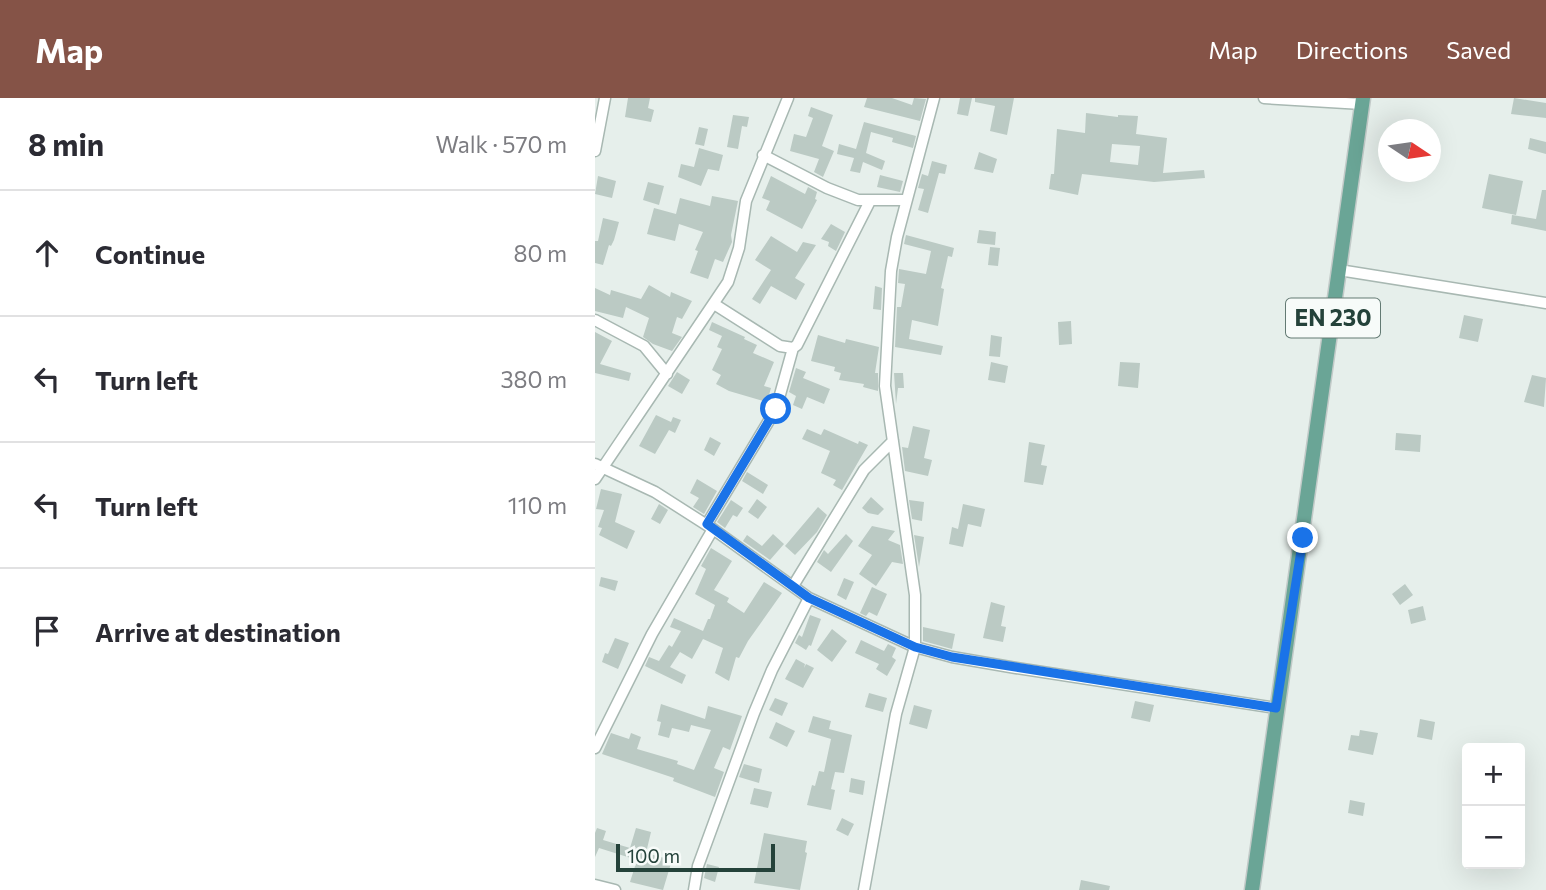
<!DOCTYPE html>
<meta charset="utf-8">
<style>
:root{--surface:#fff;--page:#f7f7f7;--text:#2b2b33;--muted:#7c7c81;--line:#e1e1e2;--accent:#855347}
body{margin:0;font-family:Commissioner,sans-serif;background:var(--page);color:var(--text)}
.controls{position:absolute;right:21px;bottom:21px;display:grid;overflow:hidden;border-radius:7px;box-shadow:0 7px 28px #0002}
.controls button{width:63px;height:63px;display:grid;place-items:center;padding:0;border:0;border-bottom:2px solid var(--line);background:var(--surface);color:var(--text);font:35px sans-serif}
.compass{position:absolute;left:783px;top:21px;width:63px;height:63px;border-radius:50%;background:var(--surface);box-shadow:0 7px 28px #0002;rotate:103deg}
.scale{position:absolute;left:21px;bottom:18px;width:159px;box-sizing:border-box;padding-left:7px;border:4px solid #24423a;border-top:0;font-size:19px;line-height:24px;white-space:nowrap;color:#24423a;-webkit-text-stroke:5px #f7fbf9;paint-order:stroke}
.stop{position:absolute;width:21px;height:21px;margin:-16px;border:5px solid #1a73e8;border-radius:50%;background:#fff}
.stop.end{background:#1a73e8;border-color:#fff;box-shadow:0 2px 7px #0008}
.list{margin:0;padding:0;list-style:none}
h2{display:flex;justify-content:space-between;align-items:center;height:91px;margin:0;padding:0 28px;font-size:30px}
h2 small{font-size:23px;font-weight:400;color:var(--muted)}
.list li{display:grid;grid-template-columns:46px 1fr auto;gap:21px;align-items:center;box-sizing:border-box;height:126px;padding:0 28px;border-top:2px solid var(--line)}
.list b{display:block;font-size:26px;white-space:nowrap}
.list em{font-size:23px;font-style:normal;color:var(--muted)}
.icon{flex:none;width:38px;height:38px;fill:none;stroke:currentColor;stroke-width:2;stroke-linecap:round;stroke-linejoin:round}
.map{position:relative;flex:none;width:951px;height:792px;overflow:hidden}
header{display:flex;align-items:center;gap:42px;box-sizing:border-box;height:98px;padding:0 35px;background:var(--accent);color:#fff}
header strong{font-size:33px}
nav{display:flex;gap:38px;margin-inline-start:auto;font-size:24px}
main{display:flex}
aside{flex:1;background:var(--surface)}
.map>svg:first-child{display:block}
.building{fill:#bbcac4;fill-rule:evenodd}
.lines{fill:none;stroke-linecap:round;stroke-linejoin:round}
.minor-casing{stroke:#a8b8b2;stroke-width:13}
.major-casing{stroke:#c2cac8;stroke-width:17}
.minor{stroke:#fff;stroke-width:10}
.major{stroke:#6aa596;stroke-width:14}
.route{stroke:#1a73e8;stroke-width:9}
.labels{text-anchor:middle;stroke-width:5;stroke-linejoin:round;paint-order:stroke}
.shield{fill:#f7fbf9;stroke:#637a73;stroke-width:2}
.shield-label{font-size:23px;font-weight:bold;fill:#24423a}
</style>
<header>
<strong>Map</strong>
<nav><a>Map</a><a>Directions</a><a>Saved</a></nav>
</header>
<main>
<aside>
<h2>8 min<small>Walk · 570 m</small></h2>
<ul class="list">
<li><svg class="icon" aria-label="ahead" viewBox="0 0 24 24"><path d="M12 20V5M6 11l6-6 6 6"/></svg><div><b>Continue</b></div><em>80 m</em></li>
<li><svg class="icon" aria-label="left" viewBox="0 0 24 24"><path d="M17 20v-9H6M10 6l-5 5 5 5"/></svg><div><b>Turn left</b></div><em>380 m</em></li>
<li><svg class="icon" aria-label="left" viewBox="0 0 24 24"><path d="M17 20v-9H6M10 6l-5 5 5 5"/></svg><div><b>Turn left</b></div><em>110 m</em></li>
<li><svg class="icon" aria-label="arrive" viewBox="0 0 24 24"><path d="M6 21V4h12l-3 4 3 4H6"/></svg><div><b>Arrive at destination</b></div></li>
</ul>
</aside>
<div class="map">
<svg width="951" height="792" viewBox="0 0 951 792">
<rect width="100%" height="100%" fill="#e6efeb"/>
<path class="building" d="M33,0H55L53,10L59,12L56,24L30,19Z
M272,0H297L317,7L319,0L331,1L325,23L269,9Z
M365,0H377L373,18L362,16Z
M380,0H419L412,37L395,33L400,8L380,4Z
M919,0L951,5V20L916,16Z
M216,9L238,17L227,48L239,53L228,79L219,74L224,61L195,53L199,36L211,39L218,20L213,18Z
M491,15L523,19V17L543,18L541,36L572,40L568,75L609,72L610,80L559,84L487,76L483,97L454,91L456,76H459L462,31L490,35ZM517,46L545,48L543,67L515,64Z
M138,17L154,19L152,29L147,28L143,51L132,49Z
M269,24L321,38L318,50L297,44L298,40L276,34L271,55L290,63L287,72L268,64L265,75L255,73L259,60L242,56L244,46L261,51Z
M104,29L113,31L109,48L100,46Z
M935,40L951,44V56L933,51Z
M104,50L128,57L124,73L113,71L106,88L83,79L86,66L99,69Z
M384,54L402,61L398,75L379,71Z
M337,63L352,67L350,76L344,75L333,115L323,112L329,91L323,90L327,76L333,78Z
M894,76L928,83L921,117L887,110Z
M285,77L308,83L305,94L282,89Z
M3,78L21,83L17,100L0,96Z
M176,78L210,96L213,89L222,94L220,101L222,102L207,131L171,112L175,103L167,100Z
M53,84L69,88L64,107L48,102Z
M947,92H951V133L916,126L917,117L941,121Z
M117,98L143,103L136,137L137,144L128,164L120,161L113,181L95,175L103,153L100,152L108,134L84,126L80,143L52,136L59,110L81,116L85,100L115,108Z
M8,120L24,124L19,142L16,148L14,147L8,167L0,165V143H3Z
M236,126L250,134L241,153L233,148L234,144L226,141Z
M384,132L401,134L400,147L382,145Z
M311,137L359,150L357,159L353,158L346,190L349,191L343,228L317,222L314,241L348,248L346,257L300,249L302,209H306L310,186L303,185L304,171L331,176L336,153L309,146Z
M176,138L202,154L208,144L221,147L200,180L210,186L201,202L176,188L165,206L157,201L176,172L160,162Z
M395,149L405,150L403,168L393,167Z
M54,187L75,199L76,194L97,203L87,221L82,219L77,235L87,239L77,253L58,246L48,239L54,220L31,209L28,220L0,213V190L15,197L16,192L46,201Z
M280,188L287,190L286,212L278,211Z
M869,217L888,221L883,244L864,240Z
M476,223L477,246L464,247L463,224Z
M117,224L150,239L149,241L162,247L158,255L179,264L169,288L176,290L172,304L134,293L121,286L126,277L117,272L127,251L122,249L127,238L114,232Z
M0,234L17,243L5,266L36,275L34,283L0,275Z
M223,237L250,245L251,241L284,249L280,275H283V293L268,289L269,286L244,282L246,275L239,273L240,269L216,263Z
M396,237L407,239L405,259L394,258Z
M396,264L413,268L410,285L393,282Z
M525,264L545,265L543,290L523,288Z
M201,270L211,274L208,280L235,291L229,306L212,299L207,311L198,307L201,298L194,294Z
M82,274L95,282L87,296L73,288Z
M299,275H308L309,290H303L301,306Z
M937,277L951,280L949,309L929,304Z
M61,317L76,324L78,319L86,322L80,335L74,332L60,356L44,348Z
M318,328L335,332L329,360L337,362L333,378L310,373L307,349L313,350Z
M212,331L226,337L229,331L263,346L264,343L273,347L247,392L238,387L241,382L226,375L235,353L207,341Z
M801,335L826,337L825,354L800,352Z
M115,339L126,345L119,358L109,352Z
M434,344L450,347L446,367L452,368L448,387L429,384Z
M152,374L173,387L168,396L147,383Z
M102,381L122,393L109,416L98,409L104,400L95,395Z
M6,391L27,396L20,424L40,433L32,451L4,437L7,430L3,429L9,412L1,411Z
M276,399L289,411L283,417L273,415L267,410Z
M162,401L172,409L163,421L153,414Z
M136,402L148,410L142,419L138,417L130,430L122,424Z
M314,402L329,404L327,423L317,421Z
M64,406L73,412L65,426L56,421Z
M368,406L390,411L386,429L373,426L368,449L354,446L357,429L363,431Z
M223,409L232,417L222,434L200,457L190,448Z
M277,428L300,433L293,442L305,447L308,466L297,464L281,488L264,476L277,457L263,448Z
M178,436L189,446L175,462L148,443L152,437L167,448Z
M251,436L258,443L236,474L222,464L229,452L233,456Z
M319,437L329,439L324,469Z
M116,450L137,463L119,492L134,500L132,504L149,515L169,484L187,495L153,543L144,560L141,559L134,583L120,575L128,550L108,541L97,561L85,554L75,569L91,577L87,586L50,568L54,559L64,563L74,547L77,549L86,533L75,529L79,520L108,533L113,521H115L120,507L100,496L111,471L106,468Z
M6,479L23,483L20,493L4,488Z
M249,480L259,484L251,502L242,497Z
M810,486L818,497L805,507L797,496Z
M277,489L292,496L282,518L274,514L271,518L265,515Z
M396,504L410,508L406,528L411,529L408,544L388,540Z
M828,508L831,522L816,526L813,512Z
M215,517L226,521L216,548L214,547L211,552L200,545L204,537L207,539Z
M328,529L360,536L357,551L328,543Z
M237,531L252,543L237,564L222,552Z
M20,540L34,545L23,571L7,564L10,555L13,556Z
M266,542L289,553L293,546L301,550L297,559L301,562L292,578L281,571L284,566L260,555Z
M201,561L210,566L209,570L211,566L219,570L208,590L190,581Z
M274,595L292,600L288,614L270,609Z
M180,600L193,605L187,618L174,612Z
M540,603L559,607L555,624L536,620Z
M66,606L110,621L113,608L147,618L135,652L128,649L119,670L129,674L120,699L78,683L79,680L7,656L16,635L34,641L36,635L46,639L42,651L83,663L82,666L99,672L116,632L96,627L94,634L77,630L74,640L63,637L66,624L62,623Z
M319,607L337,612L332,631L314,626Z
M218,618L236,623L234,631L257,637L249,675L240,674L236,691L240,692L236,712L212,707L217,687L220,688L224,673L229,674L236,641L213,634Z
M825,621L840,624L837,642L822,639Z
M181,624L200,633L192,649L174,640Z
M765,632L783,635L778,657L753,652L756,637L764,638Z
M149,666L167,671L164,685L144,679Z
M256,680L270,683L268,697L254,694Z
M159,690L177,694L173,710L155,706Z
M755,702L770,705L768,718L753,715Z
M247,720L259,726L253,738L241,732Z
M2,730L11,733L8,742L35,750L41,730L56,734L51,755L77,762L68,792L35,784L42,762L4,750L0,759V735Z
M169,735L212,743L210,754L212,755L205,792L159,785Z
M112,766L124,769L120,784L109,780Z
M486,782L515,788L514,792H484Z"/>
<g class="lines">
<g class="minor-casing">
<path id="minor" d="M669,0L767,6
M0,53L10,0
M168,57L232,90L263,102H310
M744,172L951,205
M119,206L185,248L198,250L202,247L275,103
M0,222L49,248L72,276
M0,366L60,394L118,431L214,500L320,549L357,559L421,570L681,610
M0,381L133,184L144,150L151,103L193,0
M112,426L181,311L198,250
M198,488L269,372L298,343
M0,650L57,536L118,431
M0,787L20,792
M99,792L103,768L159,615L177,572L214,500
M269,792L301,616L320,549V497L290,288L296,173L302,139L339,0"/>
</g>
<g class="major-casing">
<path id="major" d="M657,792L768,0"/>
</g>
<use href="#minor" class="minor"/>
<use href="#major" class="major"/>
</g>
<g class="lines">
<path class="route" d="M181,311L112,426L214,500L320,549L357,559L681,610L708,440"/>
</g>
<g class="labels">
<rect class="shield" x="691" y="200.5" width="94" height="39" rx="5"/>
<g class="shield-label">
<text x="738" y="228">EN 230</text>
</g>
</g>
</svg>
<div class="controls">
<button>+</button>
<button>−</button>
</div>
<svg class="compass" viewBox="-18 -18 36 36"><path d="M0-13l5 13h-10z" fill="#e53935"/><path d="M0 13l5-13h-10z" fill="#7c7c81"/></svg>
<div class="scale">100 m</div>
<div class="stop" style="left:181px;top:311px"></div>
<div class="stop end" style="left:708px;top:440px"></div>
</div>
</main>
